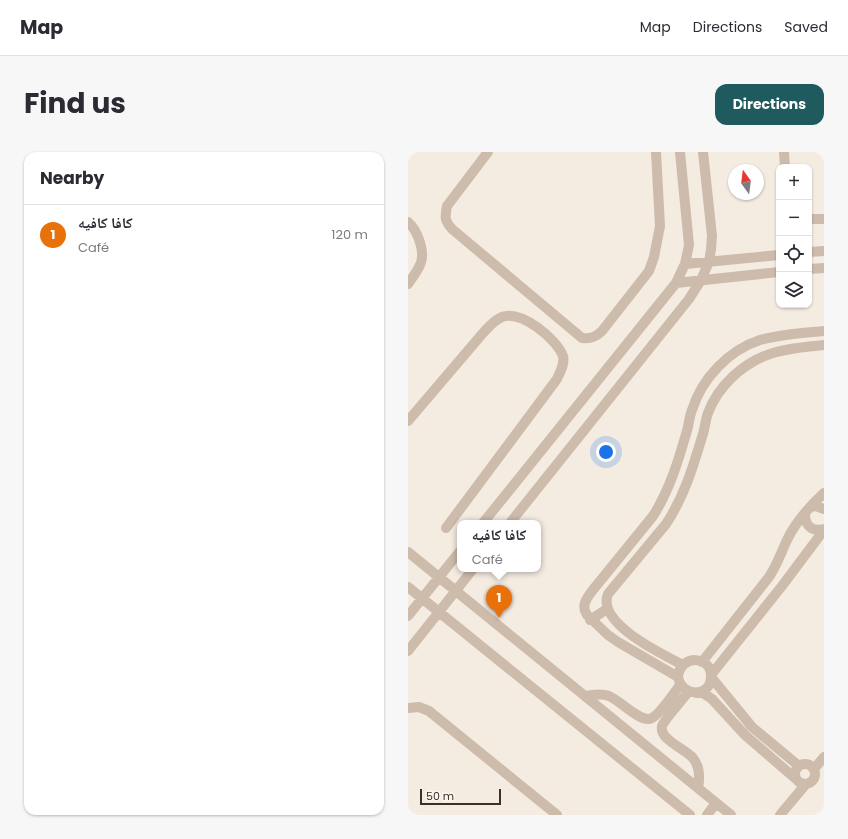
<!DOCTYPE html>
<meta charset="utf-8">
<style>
:root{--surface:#fff;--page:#f7f7f7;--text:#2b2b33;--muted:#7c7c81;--line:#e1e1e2;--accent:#1f5a5e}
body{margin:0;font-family:Poppins,"Noto Naskh Arabic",sans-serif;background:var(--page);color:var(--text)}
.controls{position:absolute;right:12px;top:12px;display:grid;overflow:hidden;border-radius:8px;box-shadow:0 1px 3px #0004}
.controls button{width:36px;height:36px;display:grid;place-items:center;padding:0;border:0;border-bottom:1px solid var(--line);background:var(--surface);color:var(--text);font:20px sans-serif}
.compass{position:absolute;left:320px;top:12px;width:36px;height:36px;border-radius:50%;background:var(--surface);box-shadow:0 1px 3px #0004;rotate:346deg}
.scale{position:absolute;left:12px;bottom:10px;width:81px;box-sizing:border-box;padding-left:4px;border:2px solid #3b302b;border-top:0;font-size:11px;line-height:14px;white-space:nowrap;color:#3b302b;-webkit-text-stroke:3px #fbf5ee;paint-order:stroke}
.you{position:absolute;left:198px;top:300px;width:14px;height:14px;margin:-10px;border:3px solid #fff;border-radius:50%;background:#1a73e8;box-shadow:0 0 0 6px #1a73e833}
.badge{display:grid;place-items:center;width:26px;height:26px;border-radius:50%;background:var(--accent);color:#fff;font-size:13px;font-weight:700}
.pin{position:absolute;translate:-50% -33px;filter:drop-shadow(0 1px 2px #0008)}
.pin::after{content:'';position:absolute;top:21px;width:14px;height:12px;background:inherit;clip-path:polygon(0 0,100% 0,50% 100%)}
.popup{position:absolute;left:49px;top:368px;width:84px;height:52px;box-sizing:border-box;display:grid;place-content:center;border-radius:8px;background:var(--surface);filter:drop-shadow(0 1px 3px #0005);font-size:13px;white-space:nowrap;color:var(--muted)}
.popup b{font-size:15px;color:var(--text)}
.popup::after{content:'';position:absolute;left:50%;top:100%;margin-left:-8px;border:8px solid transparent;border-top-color:var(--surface)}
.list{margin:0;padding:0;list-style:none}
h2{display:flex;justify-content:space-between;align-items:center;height:52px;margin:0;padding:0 16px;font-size:17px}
h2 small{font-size:13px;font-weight:400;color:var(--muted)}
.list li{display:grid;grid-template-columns:26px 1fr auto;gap:12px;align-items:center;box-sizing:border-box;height:60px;padding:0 16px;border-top:1px solid var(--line)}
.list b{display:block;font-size:15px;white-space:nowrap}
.list p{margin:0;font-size:13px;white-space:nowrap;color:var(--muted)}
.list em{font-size:13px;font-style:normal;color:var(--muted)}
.icon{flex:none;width:22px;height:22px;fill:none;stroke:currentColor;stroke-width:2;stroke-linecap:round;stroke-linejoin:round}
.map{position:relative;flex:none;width:416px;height:663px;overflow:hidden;border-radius:12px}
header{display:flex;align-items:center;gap:24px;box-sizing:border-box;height:56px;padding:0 20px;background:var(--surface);border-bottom:1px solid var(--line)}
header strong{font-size:19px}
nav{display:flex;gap:22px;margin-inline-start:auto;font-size:14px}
.intro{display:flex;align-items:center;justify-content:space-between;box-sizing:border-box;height:96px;padding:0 24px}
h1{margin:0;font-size:28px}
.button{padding:10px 18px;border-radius:12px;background:var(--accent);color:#fff;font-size:14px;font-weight:700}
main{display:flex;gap:24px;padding:0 24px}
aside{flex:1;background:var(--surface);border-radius:12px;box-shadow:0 1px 3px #0004}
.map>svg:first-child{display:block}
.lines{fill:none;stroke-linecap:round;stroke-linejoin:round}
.minor{stroke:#cdbbac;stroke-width:10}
</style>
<header>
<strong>Map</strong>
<nav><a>Map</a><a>Directions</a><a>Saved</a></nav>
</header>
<div class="intro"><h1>Find us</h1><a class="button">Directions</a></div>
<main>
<aside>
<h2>Nearby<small></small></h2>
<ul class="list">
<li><span class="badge" style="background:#e8710a">1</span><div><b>كافا كافيه</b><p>Café</p></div><em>120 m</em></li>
</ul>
</aside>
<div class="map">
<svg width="416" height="663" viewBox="0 0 416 663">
<rect width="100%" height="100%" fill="#f4ebe1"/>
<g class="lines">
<path class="minor" d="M80,0L39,54C37,65 36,68 44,77L174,186C183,187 187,185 194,179L241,119L246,105L252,74L248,0
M376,0L377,15
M401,67H416
M0,70C10,79 18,101 12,113C9,120 4,126 0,132
M401,100L416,99
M277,112L371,103
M401,117L416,116
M268,131L371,120
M0,269L75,181C80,176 86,168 94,165C113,158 148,186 155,204C157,212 152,220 149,227L38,376
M402,355L408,354L416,357
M397,362C397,374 404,380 416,377
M75,371L268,131L277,112L281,93L272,0
M102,371L281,147L293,128L301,110L303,97L304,84L295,0
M0,400L323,663
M0,435L282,663
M0,464L52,399
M182,468L199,457
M0,499L65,417
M294,510L361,425C369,413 373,401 379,388C387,371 402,354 416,341
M275,513C254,502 188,471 200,442L258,372C276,345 285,315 294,285C297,277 297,269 300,261C310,234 335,211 362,202C379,196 398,195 416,193
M303,523L374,434L416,378
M270,525C272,502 304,503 303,525C303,545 274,546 270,525L210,490L200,483L179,463C173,454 178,447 184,439L245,364C261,339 270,310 278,282C281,274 281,265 284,258C294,226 321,198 352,188C373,182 395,181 416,179
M303,525L344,575L391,614
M280,540C275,547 256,568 254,574C251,588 278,597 285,606C292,615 292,626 290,636
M288,541H295L304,547L337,583L388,627
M177,544C185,543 193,541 201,544C213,549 233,572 244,566C252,562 266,541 272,533
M0,556L11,555L21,559L149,663
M387 622a10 10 0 1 1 20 0a10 10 0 1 1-20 0Z
M406,617L416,605
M299,663L308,651
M372,663L398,632"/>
</g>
</svg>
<div class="controls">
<button>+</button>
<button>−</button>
<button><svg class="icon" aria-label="locate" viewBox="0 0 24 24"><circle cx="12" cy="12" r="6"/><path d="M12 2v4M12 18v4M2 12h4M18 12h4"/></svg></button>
<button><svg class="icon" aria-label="layers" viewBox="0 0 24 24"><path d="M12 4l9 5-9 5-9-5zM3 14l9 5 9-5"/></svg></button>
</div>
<svg class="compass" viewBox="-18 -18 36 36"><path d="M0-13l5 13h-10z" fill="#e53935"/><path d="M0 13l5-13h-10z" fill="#7c7c81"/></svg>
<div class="scale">50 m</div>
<div class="you"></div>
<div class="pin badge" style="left:91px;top:466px;background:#e8710a">1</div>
<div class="popup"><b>كافا كافيه</b>Café</div>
</div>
</main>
